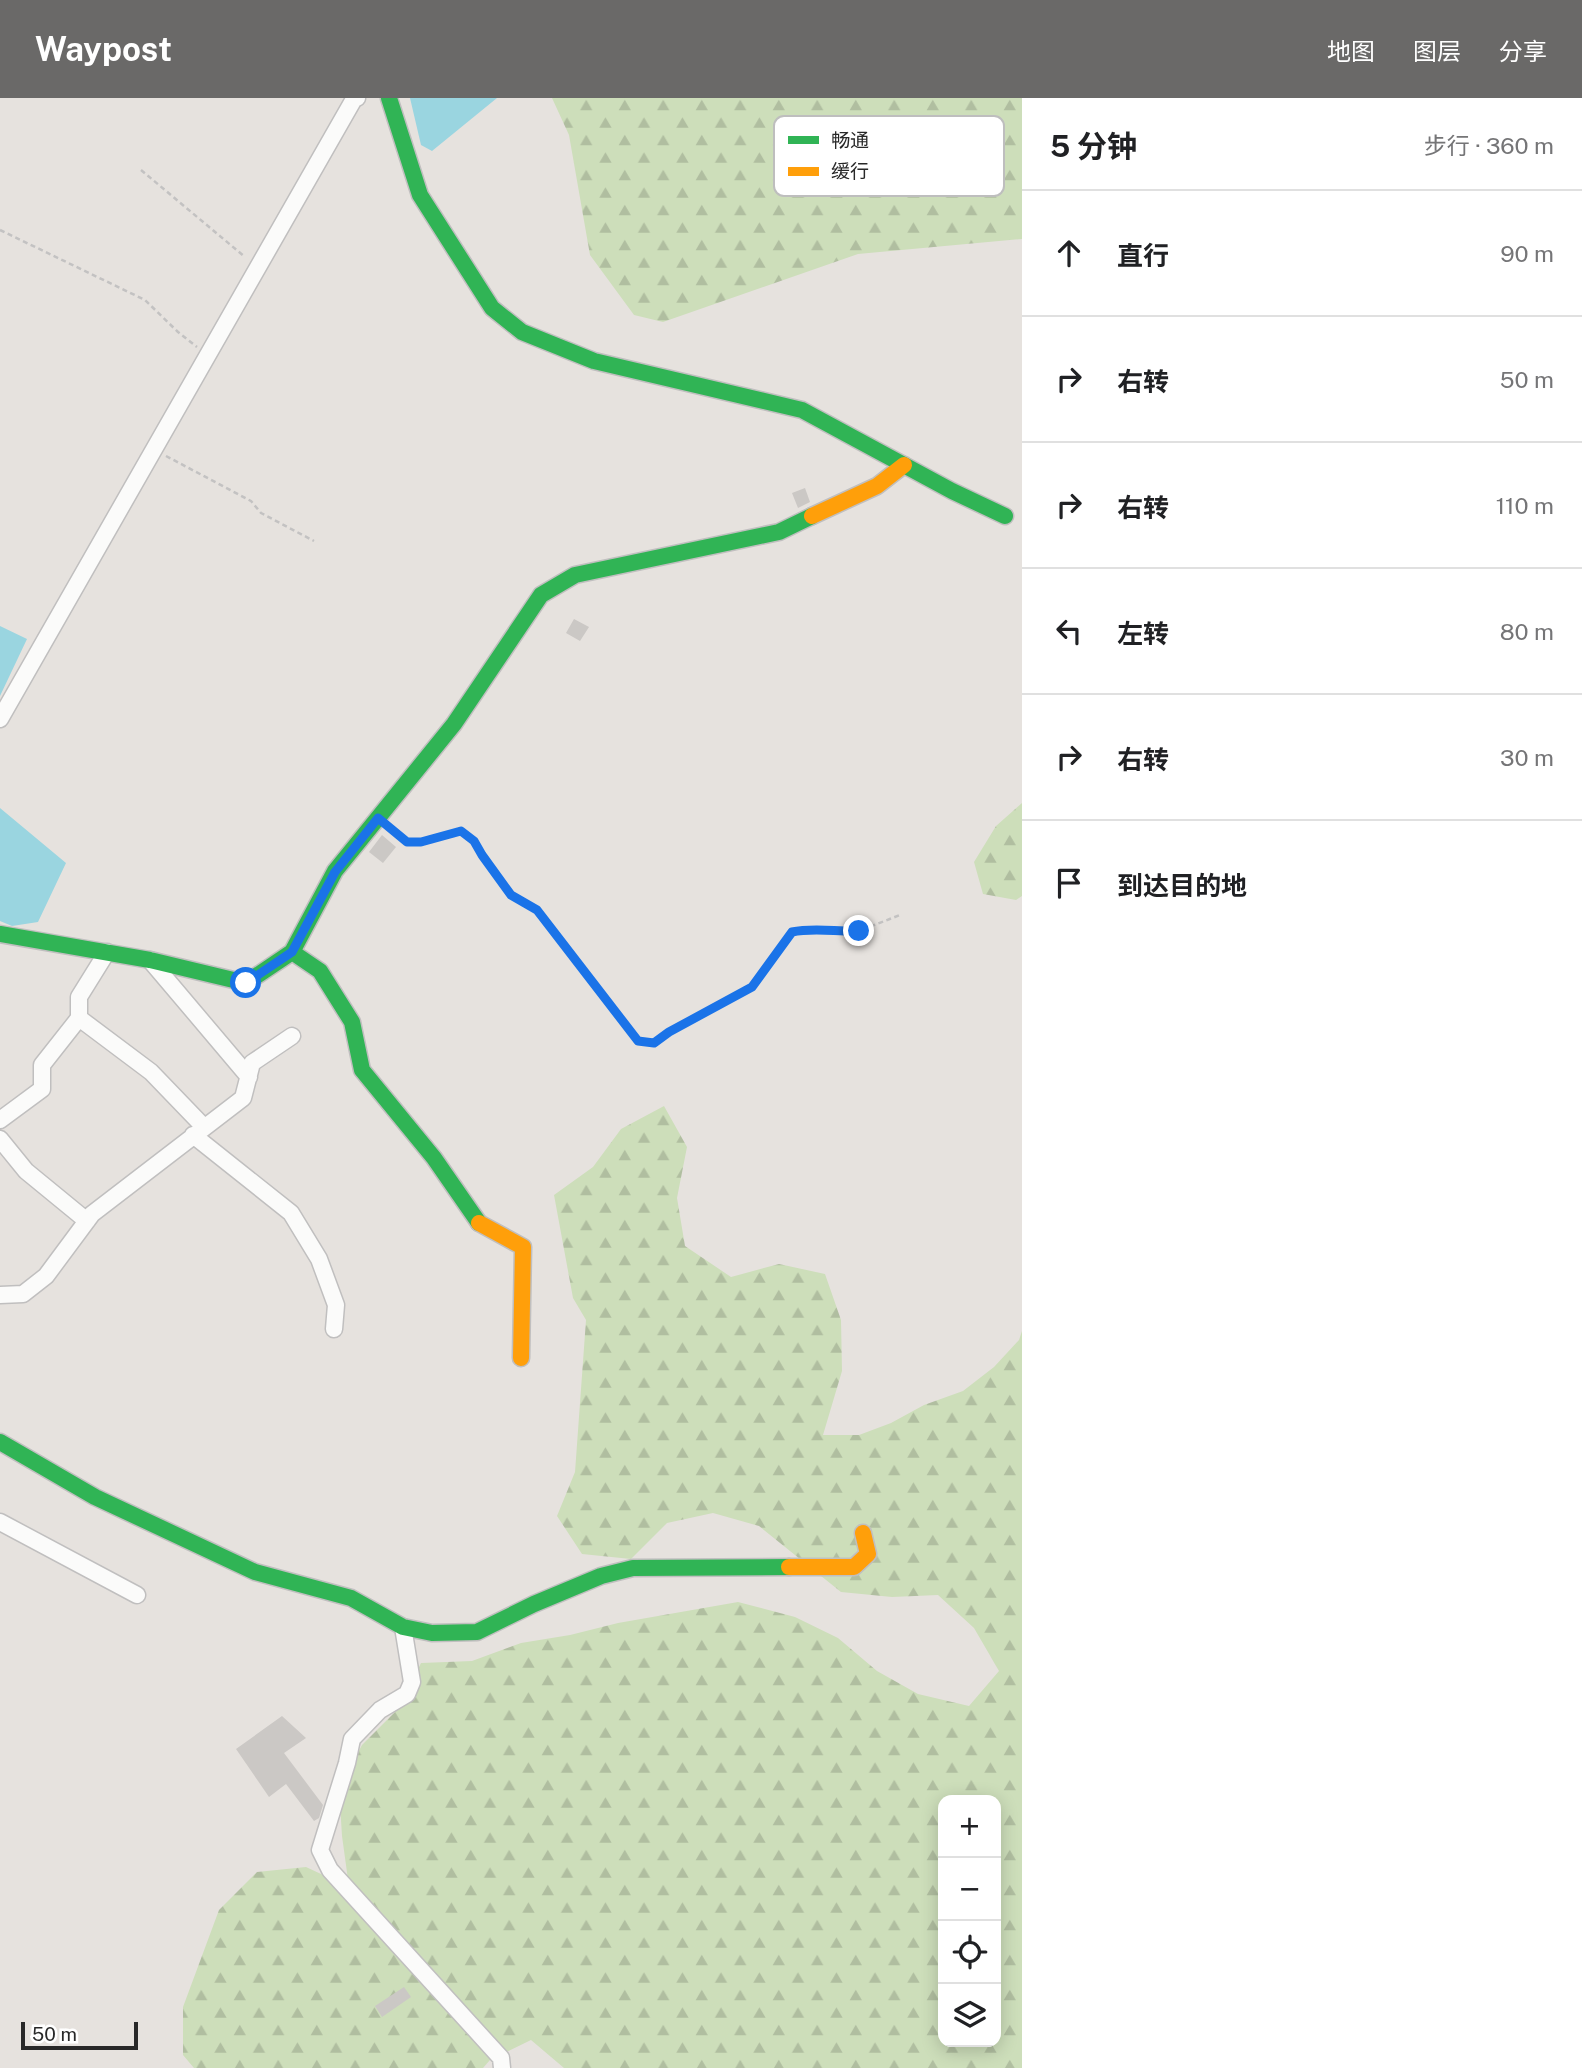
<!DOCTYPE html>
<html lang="zh">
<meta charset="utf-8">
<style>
:root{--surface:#fff;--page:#f2f2f2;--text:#202124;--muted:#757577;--line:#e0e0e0;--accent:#6a6968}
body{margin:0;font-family:"Public Sans","Noto Sans SC",sans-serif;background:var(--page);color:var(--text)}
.controls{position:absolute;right:21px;bottom:21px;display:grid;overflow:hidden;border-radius:14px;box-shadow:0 4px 18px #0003}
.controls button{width:63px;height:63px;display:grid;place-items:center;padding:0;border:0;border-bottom:2px solid var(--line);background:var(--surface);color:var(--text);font:35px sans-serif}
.scale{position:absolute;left:21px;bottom:18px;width:117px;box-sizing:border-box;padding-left:7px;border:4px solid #282828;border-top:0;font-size:19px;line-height:24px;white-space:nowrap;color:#282828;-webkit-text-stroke:5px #fff;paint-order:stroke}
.stop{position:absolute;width:21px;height:21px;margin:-16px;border:5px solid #1a73e8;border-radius:50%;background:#fff}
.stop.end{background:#1a73e8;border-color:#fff;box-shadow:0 2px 7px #0008}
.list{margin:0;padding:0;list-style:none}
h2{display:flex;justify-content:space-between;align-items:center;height:91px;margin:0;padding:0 28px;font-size:30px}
h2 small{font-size:23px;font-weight:400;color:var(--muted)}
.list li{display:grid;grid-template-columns:46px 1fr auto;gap:21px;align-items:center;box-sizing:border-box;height:126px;padding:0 28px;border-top:2px solid var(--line)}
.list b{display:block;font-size:26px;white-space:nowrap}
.list em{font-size:23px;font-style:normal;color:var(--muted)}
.icon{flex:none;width:38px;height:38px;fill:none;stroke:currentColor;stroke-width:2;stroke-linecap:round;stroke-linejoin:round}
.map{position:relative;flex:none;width:1022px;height:1970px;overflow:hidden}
header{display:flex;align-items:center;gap:42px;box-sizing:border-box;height:98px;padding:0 35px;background:var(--accent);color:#fff}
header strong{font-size:33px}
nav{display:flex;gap:38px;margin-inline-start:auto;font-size:24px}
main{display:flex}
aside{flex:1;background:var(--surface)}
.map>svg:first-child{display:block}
.forest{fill:url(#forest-firs);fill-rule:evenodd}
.water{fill:#9ad5e0}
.building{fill:#cbc8c5}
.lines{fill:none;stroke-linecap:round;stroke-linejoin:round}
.street-casing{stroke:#c0bfbf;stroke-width:19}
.fast-casing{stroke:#c0bfbf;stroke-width:19}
.slow-casing{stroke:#c0bfbf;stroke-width:19}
.path{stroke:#c3c2c2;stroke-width:2.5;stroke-dasharray:5 3.5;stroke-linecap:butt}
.street{stroke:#fbfbfa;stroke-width:16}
.fast{stroke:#30b455;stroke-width:16}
.slow{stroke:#ff9f0a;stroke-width:16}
.route{stroke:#1a73e8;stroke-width:9}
.key{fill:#fff;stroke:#bebebe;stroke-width:2}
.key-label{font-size:19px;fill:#282828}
</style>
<header>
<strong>Waypost</strong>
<nav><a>地图</a><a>图层</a><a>分享</a></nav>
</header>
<main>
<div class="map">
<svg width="1022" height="1970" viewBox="0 0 1022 1970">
<defs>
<pattern id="forest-firs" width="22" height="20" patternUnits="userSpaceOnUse" patternTransform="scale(1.75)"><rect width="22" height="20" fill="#cddeba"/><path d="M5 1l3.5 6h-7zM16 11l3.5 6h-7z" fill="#b0bea0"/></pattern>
</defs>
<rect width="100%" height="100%" fill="#e6e2de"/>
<path class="forest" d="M552,0H1022V141L858,156L663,224L634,217L590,157L569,37Z
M1022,705V798L1016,802L983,796L974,764L996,728Z
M664,1008L687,1049L677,1100L685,1148L731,1179L779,1166L825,1176L841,1222L842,1273L823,1337H859L891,1325L924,1307L963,1293L994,1269L1019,1242L1022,1233V1970H564L531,1942L490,1962L483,1970H194L183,1957V1909L219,1812L257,1774L306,1769L349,1789L342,1738L339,1690L362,1647L398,1611L421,1565L472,1563L521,1545L570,1537L618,1525L738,1504L795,1519L838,1540L877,1573L918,1596L969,1608L999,1573L974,1530L938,1497L892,1499L841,1494L759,1428L713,1415L667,1425L631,1461L582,1456L557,1418L575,1374L586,1222L573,1200L554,1097L593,1069L621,1031ZM943,1702H996V1944H943Z"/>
<path class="water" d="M410,0H497L432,53L421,47Z
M0,528L27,541L0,598Z
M0,710L66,765L38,824L12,828L0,823Z"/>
<path class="building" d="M805,390L810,404L798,410L792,395Z
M574,521L589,529L580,543L566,535Z
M382,737L396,749L383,765L369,754Z
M282,1618L306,1640L284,1655L323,1707L319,1720L314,1723L286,1686L269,1699L236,1651Z
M404,1889L411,1899L382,1919L375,1908Z"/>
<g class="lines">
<g class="street-casing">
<path id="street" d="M0,621L354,1L357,0
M150,862L249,979
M79,920L151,974L204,1029
M0,1022L42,991V967L79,920V899L107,854
M193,1037L291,1115L319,1161L336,1207L334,1231
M0,1041L26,1073L87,1123
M0,1197L23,1196L46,1178L92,1116L243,1000L252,965L292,938
M0,1424L137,1497
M403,1529L412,1584L407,1596L380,1612L352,1641L347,1665L320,1752L330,1772L501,1960L502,1970"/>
</g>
<g class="fast-casing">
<path id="fast" d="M389,0L420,97L492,210L522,234L594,263L802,312L952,393L1005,418
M0,836L150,862L246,885L292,854L320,873L352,924L362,972L434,1060L479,1125
M292,854L335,773L454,626L541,497L575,477L779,434L812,418
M0,1344L95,1399L255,1474L351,1500L403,1529L432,1535L477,1534L534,1506L601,1478L633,1470L789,1469"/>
</g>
<g class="slow-casing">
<path id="slow" d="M812,418L877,388L904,367
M479,1125L523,1149L521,1260
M789,1469H854L868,1456L863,1435"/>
</g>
<path class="path" d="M141,72L245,159
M0,132L145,202L178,234L197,249
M166,358L251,403L261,415L314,443
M391,732C414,753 434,740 461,733L474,743L511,797L537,812L638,943L654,945L669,934L752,889L792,834L808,830L834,834L859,833L900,817"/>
<use href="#street" class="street"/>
<use href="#fast" class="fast"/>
<use href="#slow" class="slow"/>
</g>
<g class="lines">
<path class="route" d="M246,885L292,854L335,774L378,720L407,744H421L461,733L474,743L482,757L511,797L537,812L638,943L654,945L669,934L752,889L792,834C814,829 837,834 859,833"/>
</g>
<rect x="774" y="18" width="230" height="80" rx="10" class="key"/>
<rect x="788" y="38" width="31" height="8" fill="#30b455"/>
<rect x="788" y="69" width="31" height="9" fill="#ff9f0a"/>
<g class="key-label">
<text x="831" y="49">畅通</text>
<text x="831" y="80">缓行</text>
</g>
</svg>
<div class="controls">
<button>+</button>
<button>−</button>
<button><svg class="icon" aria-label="locate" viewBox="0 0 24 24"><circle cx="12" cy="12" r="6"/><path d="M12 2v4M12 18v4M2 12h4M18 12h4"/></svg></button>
<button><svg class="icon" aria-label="layers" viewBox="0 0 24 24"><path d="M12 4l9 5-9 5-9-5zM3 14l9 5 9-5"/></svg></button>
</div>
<div class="scale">50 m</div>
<div class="stop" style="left:246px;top:885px"></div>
<div class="stop end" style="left:859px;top:833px"></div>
</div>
<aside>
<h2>5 分钟<small>步行 · 360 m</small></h2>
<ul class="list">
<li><svg class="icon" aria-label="ahead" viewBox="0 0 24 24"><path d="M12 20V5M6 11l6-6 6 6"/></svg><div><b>直行</b></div><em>90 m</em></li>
<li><svg class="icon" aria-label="right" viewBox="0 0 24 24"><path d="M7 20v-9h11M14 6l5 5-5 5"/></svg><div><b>右转</b></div><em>50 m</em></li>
<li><svg class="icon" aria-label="right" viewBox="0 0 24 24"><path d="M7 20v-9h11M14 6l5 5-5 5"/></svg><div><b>右转</b></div><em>110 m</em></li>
<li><svg class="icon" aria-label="left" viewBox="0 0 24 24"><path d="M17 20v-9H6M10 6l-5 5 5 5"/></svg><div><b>左转</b></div><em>80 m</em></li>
<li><svg class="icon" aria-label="right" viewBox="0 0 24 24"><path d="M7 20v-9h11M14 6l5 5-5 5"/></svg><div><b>右转</b></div><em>30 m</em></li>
<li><svg class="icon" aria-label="arrive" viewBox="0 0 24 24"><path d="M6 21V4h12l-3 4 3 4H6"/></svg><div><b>到达目的地</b></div></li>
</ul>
</aside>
</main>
